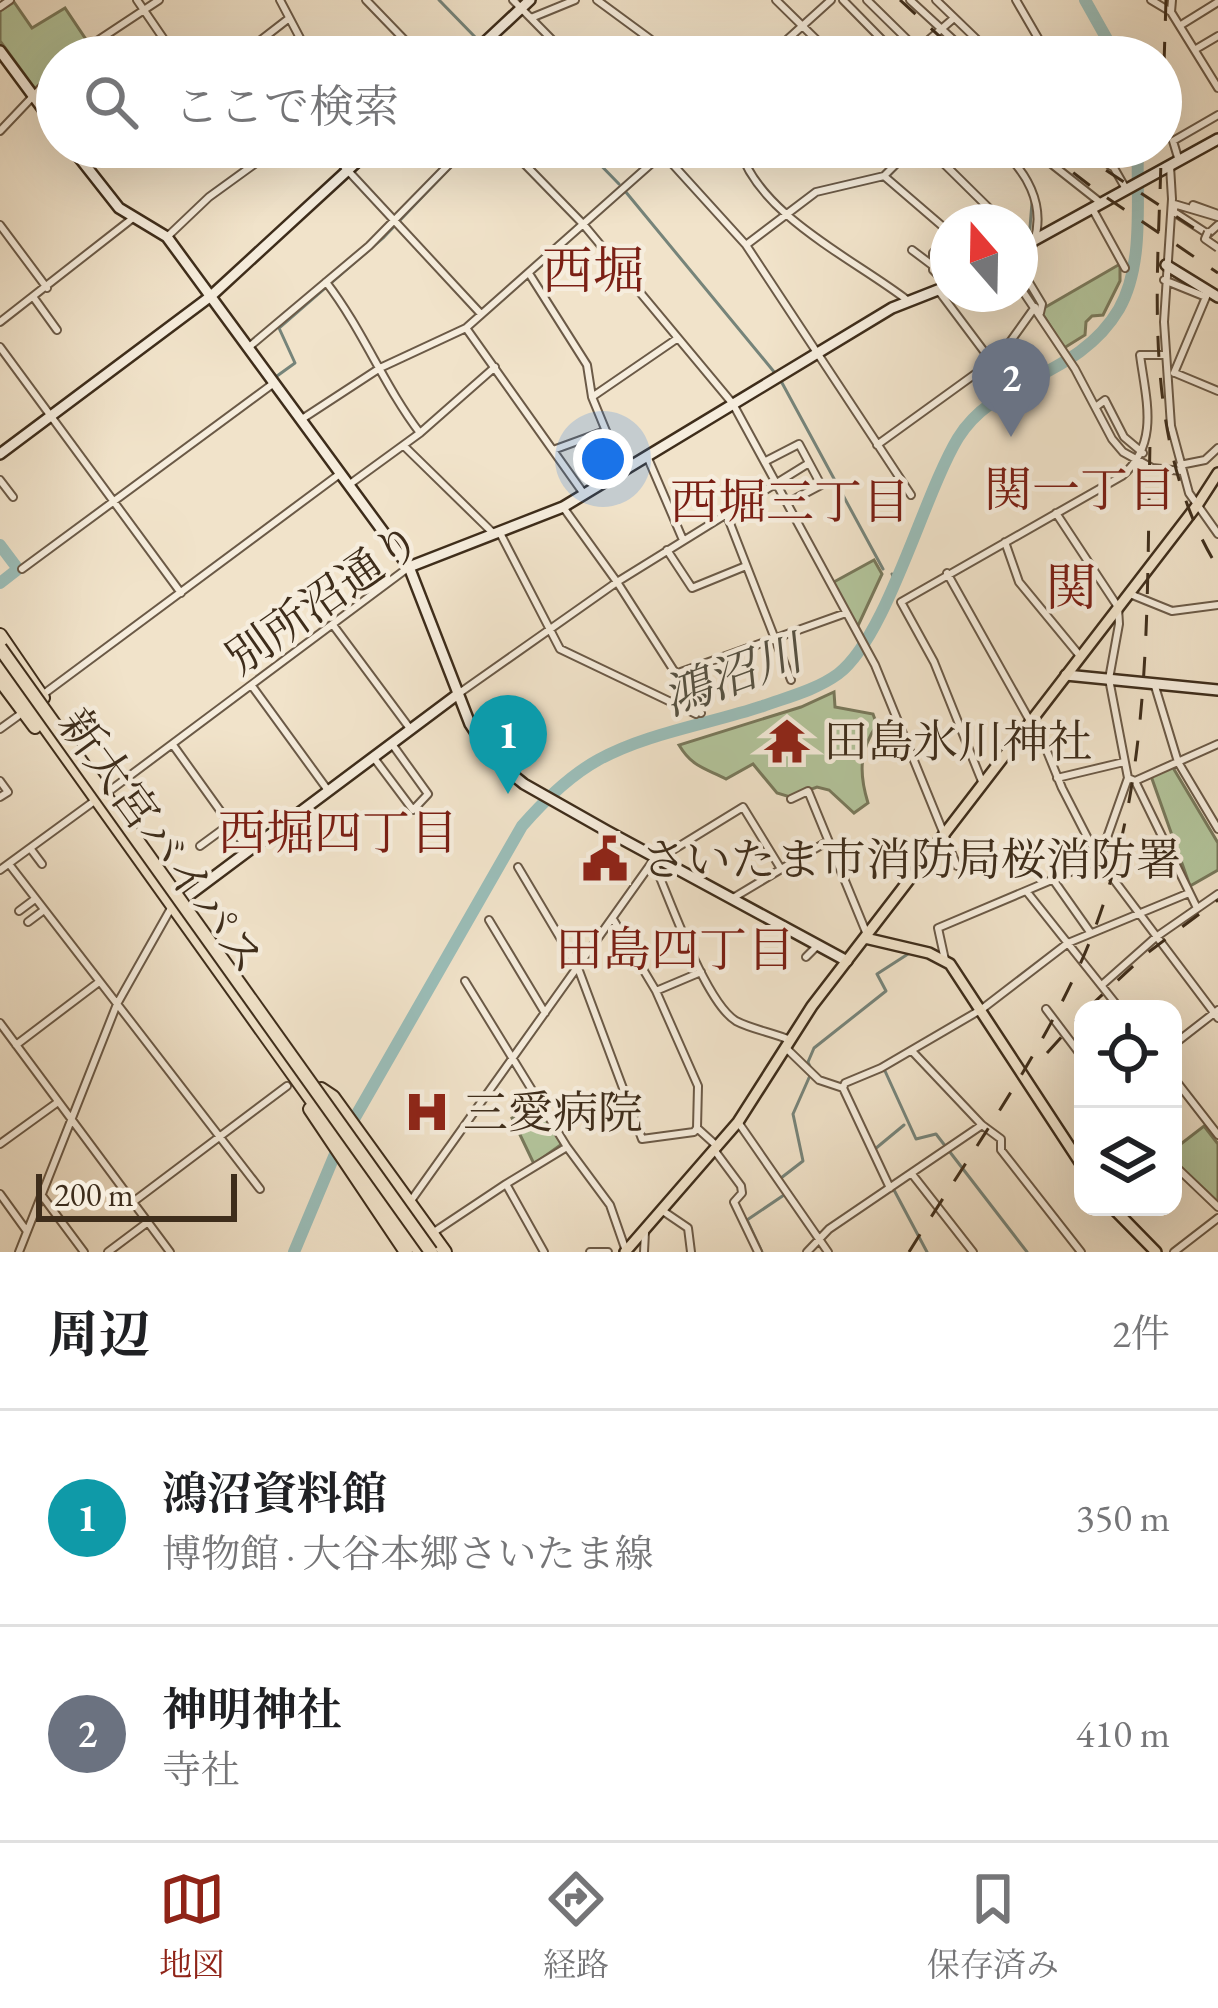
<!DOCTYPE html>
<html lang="ja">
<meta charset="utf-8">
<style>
:root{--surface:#fff;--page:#f2f2f2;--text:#202124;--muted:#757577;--line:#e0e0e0;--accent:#8f2418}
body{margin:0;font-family:"EB Garamond","Noto Serif JP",serif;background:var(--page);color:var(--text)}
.controls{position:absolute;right:36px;bottom:36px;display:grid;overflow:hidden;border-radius:24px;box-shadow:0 12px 48px #0002}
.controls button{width:108px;height:108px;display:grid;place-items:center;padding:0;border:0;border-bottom:3px solid var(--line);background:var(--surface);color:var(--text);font:60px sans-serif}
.compass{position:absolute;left:930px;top:204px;width:108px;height:108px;border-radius:50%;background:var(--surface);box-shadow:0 12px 48px #0002;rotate:340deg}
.scale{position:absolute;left:36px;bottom:30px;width:201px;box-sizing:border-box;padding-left:12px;border:6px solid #3e2d1b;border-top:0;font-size:33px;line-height:42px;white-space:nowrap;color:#3e2d1b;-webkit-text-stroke:9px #f6eddd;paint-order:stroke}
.you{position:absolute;left:603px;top:459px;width:42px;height:42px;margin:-30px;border:9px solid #fff;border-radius:50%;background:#1a73e8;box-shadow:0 0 0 18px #1a73e833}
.badge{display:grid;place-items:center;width:78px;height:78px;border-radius:50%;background:var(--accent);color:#fff;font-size:39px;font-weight:700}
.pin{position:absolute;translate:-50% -99px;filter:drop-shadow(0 3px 6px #0008)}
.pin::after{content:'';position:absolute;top:63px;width:42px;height:36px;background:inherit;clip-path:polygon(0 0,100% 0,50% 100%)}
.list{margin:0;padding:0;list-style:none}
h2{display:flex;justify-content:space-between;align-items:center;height:156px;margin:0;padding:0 48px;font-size:51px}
h2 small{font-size:39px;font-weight:400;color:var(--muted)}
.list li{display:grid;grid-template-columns:78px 1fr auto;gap:36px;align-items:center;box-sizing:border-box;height:216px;padding:0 48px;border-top:3px solid var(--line)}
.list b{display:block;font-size:45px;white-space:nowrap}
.list p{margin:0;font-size:39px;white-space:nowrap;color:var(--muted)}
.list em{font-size:39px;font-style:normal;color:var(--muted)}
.icon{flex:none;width:66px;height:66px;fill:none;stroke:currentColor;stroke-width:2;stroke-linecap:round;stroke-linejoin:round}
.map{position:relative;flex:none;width:1218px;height:1252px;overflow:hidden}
.search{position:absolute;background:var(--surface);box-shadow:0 12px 48px #0002;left:36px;right:36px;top:36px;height:132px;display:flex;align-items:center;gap:30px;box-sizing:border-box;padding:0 42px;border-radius:66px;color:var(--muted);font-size:45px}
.sheet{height:588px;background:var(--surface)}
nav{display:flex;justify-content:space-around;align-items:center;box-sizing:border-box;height:168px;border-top:3px solid var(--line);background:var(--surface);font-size:33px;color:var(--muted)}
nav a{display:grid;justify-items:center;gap:6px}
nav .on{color:var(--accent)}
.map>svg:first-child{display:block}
.green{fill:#b3c59c;stroke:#78795c;stroke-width:3}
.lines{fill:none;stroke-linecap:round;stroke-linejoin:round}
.stream{stroke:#76847a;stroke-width:3}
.river{stroke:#9bbeb9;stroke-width:12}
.street-casing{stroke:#6b5a47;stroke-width:10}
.secondary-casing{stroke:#3e2d1b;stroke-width:14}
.primary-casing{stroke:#3e2d1b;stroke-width:14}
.highway-casing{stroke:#3e2d1b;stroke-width:16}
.street{stroke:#f6eddd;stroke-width:6}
.secondary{stroke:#f6eddd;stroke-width:9}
.primary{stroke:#f1e3ca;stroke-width:9}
.highway{stroke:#f1e3ca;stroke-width:12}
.rail{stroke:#3e2d1b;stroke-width:3;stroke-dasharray:21 21;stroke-linecap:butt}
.street-bridge-casing{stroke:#6b5a47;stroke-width:10;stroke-linecap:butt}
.highway-bridge-casing{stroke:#3e2d1b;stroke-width:16;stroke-linecap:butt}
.street-bridge{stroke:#f6eddd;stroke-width:6}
.highway-bridge{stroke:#f1e3ca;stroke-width:12}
.labels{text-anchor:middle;stroke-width:9;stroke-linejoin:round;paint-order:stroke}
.street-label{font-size:45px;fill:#3e2d1b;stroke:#f6eddd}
.poi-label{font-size:45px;fill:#3e2d1b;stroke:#f6eddd;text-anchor:start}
.neighbourhood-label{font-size:48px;fill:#7a1f14;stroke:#f6eddd}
.water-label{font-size:48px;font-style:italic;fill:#555142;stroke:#f6eddd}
.quarter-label{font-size:51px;fill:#7a1f14;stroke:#f6eddd}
</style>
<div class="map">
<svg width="1218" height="1252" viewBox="0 0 1218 1252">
<rect width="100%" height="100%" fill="#f1e3ca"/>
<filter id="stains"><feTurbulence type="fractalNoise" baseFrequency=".00167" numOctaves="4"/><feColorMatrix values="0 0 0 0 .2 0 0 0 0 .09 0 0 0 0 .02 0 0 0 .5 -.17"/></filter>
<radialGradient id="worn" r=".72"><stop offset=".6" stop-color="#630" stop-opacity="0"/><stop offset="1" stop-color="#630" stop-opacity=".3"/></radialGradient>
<path class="green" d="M14,2L32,28L65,8L89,44L71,57H57V68L35,89L0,41V11Z
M1120,264V281L1103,315L1092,316L1086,322L1085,335L1064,348L1042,313L1044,308Z
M874,560L882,574L857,628L832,583Z
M834,692L835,707L873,714L877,725C859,750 859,774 868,803L854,813L829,790L817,787L790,797L777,793L753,764L726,779C705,768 692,767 679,745L801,707Z
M1172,766L1218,843V870L1190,886L1151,776Z
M536,1104L562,1144L534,1164L512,1118Z
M1204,1126L1218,1144V1205L1173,1162V1150Z"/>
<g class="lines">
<path class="stream" d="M439,0L477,39
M956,38L977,57
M488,50L495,57
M583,147L619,184
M625,191L775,373
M1029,240L1032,202
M277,376L295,363L279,328L384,237L470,147
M781,381L883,569
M991,386L1017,337
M16,567L18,566
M892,574L894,579
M885,1071L916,1139L936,1134L1027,1252
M875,1149L904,1125
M781,1178L803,1161L793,1114L812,1071L808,1062L814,1048L886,991L877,974L908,954
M894,1190L927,1252
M762,1252L747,1220L784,1195"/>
<path class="river" d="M1085,0L1117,57
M0,545L18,569L0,583
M294,1252L338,1147L522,826C543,802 569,776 598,760C647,733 709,724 763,706C788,697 816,690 838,674C887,637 923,496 958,438C995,377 1078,379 1119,309C1145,263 1136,198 1138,147"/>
<g class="street-casing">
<path id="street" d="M137,0L176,57
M280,0L310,57
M366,0L421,57
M513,0L569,57
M597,0L650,39L666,57
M776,0L834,57
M843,0L899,57
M867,0L925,57
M910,0L972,57
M936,0L995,57
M1016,0L1049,57
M1151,0L1171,12
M1172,0L1171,12L1218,88
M0,7L10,0
M531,18L575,0
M1181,25L1218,2
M1196,49L1218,36
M73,57L159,0
M239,57L288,19
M768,57L831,0
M909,57L954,18
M1028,57L1043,47
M0,131L57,71
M245,147L257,163
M326,147L481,314
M508,147L583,224L733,404L875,665L957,866
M657,147L746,245L911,495
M739,147C758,215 854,259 907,300
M927,147L1003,222
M998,147C1026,170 1046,204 1034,242C1031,251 1024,259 1021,269L1042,304L1040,313
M1030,147L1101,203
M1084,147L1111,166
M1102,147L1126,189
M78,157L90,147
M1179,161L1173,141L1218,115
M1170,166L1172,199L1164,322L1171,426L1189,493L1218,534
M884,176L913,147
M1193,205L1218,214
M1092,208L1125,268
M1218,217L1174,204V212L1208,234L1218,225
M0,225L47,288
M167,237L209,197L278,147
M948,238L933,253V270L948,285
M746,245L816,192L884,176L948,231
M912,250L932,265
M530,275L587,365L592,397L622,470
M1164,280L1206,297L1174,373
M326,282C363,330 384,386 420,433
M1020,287L1075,369L1112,439L1123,452L1152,468L1182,471
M938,290L992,362
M34,298L57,330
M0,322L133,218
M0,347L181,593
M249,347L369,246L466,147
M1175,373L1218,391
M592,397L678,338
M1097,406L1105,400L1124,437L1143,453
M302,419L380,368L466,328
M877,445L1000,356L1035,307
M404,446L493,533
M553,450L605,431
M647,456L683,540
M766,461L799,444L821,485L787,503
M1180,465L1205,460L1218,448
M0,480L13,497
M350,484L420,433L495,367
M584,494L466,328L670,147
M563,507L617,582L701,713
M726,513L791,680
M1056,513L1118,607L1119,624L1109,679L1128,778L1135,781L1197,908
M499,531L560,649L696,714
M1005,542L1019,582L1080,656
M667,550L692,588L746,566
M22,569L274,383
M947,573L1030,721
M1130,594L1172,611L1218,605
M333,625L411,730
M678,673L846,613
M1154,683L1178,762L1218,829
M252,686L327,789
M458,694L617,582L809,463
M41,696L341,473
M1033,717L1062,788L1099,860L1218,1018
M0,729L18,716
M173,745L249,851
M374,758L413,810L428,794L392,744
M1057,778L1124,762
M0,781L8,792L0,797
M1135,781L1218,744
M983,784L934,662L901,602L1122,476C1160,443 1146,400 1140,355H1165
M108,792L409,567
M791,799L808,791L866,932
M200,846L230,824
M30,848L42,864
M660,858L743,807L781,869
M653,861C669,897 705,1002 736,1021C751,1029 774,1033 790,1040
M9,864L260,1189
M518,867L578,968L642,1139L694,1132L697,1128
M0,870L93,802
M1054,881L1090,932
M1027,892L1120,1009
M733,898L828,841
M19,911L35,899
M613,919L656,991L698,1086L697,1128L718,1147
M489,920L545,1013
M28,922L44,910
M806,957L818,945
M945,960L938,928L1099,860L1128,778
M465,981L567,1147L610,1205L626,1251
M1103,984L1156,937L1218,894
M656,991L701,972
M1046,1009L1083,1058
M0,1023L170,1252
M16,1045L99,982
M1173,1045L1218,1010
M786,1048L819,1080L843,1088L890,1188
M912,1051L982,1125L1001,1139V1150L1081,1252
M1173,1077L1218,1135
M843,1088L845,1083L881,1068L982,1009L1068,943L1189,893
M738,1122L828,1252
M553,1123L623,1098
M0,1144L58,1102
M715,1151L741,1186L742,1193L734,1202L758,1252
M1173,1164L1218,1207
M912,1174L973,1252
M0,1194L26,1230
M43,1197L84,1252
M133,1202L287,1086
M410,1202L655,858
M663,1211L688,1228L691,1252
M434,1232L506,1184
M19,1252L117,1004L170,910
M108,1252L148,1222
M544,1252L506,1184L567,1147
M590,1252H608
M644,1252L645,1232
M807,1252L829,1229L982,1125
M1174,1252L1218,1218"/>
</g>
<g class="secondary-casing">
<path id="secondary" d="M0,51L57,128
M469,57L530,0
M71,147L119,208L167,237L409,567L470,724L493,759L524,784L607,831L847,961
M1020,248L1218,139
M1166,265L1218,297
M0,454L211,296L373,147
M409,567L563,507L892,308L948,286
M1066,675L1218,690
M184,899L458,694"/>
</g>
<g class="primary-casing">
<path id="primary" d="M865,938L929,953L950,964L1083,1167
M1112,1207L1156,1252
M625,1252L738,1122L812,1006L1198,504L1218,473"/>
</g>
<g class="highway-casing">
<path id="highway" d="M0,635L43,698
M0,664L420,1252
M0,680L35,727
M321,1089L333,1097L445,1252
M310,1109L406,1252"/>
</g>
<use href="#street" class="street"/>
<use href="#secondary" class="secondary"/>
<use href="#primary" class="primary"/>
<use href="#highway" class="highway"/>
<path class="rail" d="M900,0L962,57
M1166,0C1164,64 1162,129 1160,193C1155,320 1149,456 1218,568
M1040,147L1097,191L1218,273
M1071,147L1218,244
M1087,1009L1146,954L1218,900
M1047,1053L1083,1013
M909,1252C966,1160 1032,1069 1077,971C1154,805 1146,621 1150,443"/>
<g class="street-bridge-casing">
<path id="street-bridge" d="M1208,232L1205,239L1218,248"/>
</g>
<g class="highway-bridge-casing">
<path id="highway-bridge" d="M0,648L431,1252"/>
</g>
<use href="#street-bridge" class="street-bridge"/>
<use href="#highway-bridge" class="highway-bridge"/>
</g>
<defs>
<g id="temple-bare" transform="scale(3.6)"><path d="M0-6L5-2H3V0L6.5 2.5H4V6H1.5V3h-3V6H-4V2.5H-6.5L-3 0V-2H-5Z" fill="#8f2418" stroke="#f6eddd" stroke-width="2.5" paint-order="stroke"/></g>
<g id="civic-bare" transform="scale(3.6)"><path d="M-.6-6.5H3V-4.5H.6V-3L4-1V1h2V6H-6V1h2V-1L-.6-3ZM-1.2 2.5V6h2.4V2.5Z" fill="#8f2418" stroke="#f6eddd" stroke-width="2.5" paint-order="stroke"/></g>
<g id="hospital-bare" transform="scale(3.6)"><path d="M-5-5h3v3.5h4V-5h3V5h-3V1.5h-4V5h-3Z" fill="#8f2418" stroke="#f6eddd" stroke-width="2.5" paint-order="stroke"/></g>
</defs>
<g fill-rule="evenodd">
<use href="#temple-bare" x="787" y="741"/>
<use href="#civic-bare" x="605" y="859"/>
<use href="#hospital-bare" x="427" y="1112"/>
</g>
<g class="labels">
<g class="street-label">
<text transform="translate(323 598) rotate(-35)" y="16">別所沼通り</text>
<text transform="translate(162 841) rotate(54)" y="16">新大宮バイパス</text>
</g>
<g class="poi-label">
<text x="823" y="757">田島氷川神社</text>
<text x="641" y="875">さいたま市消防局桜消防署</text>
<text x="463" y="1128">三愛病院</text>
</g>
<g class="neighbourhood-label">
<text x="1080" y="506">関一丁目</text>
<text x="790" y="518">西堀三丁目</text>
<text x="338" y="849">西堀四丁目</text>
<text x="675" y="966">田島四丁目</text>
</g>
<g class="water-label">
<text transform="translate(732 675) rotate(-20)" y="17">鴻沼川</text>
</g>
<g class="quarter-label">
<text x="593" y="288">西堀</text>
<text x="1071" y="605">関</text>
</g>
</g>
<rect width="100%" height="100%" filter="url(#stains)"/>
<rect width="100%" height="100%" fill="url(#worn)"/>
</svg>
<div class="controls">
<button><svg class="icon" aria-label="locate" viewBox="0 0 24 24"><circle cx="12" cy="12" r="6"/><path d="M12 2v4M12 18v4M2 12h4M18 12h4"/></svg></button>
<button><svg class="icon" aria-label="layers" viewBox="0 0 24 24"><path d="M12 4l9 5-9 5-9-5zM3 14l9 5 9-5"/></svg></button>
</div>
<svg class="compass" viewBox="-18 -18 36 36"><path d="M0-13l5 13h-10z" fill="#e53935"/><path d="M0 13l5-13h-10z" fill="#757577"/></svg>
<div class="scale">200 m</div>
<div class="you"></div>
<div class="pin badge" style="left:508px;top:794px;background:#0f9aa8">1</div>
<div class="pin badge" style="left:1011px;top:437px;background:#6b7280">2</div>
<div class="search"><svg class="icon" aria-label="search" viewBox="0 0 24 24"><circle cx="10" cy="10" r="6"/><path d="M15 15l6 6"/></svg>ここで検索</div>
</div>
<section class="sheet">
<h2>周辺<small>2件</small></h2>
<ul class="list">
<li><span class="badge" style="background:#0f9aa8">1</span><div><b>鴻沼資料館</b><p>博物館 · 大谷本郷さいたま線</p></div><em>350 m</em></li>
<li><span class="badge" style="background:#6b7280">2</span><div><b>神明神社</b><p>寺社</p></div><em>410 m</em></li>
</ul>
</section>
<nav>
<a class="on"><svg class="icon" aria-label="map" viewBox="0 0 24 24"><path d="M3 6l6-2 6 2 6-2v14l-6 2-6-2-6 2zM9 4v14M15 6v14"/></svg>地図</a>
<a><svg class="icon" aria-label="directions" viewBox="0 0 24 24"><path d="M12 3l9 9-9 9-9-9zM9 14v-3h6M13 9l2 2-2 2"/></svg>経路</a>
<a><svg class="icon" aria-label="saved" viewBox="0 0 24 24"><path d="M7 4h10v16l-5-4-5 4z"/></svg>保存済み</a>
</nav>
